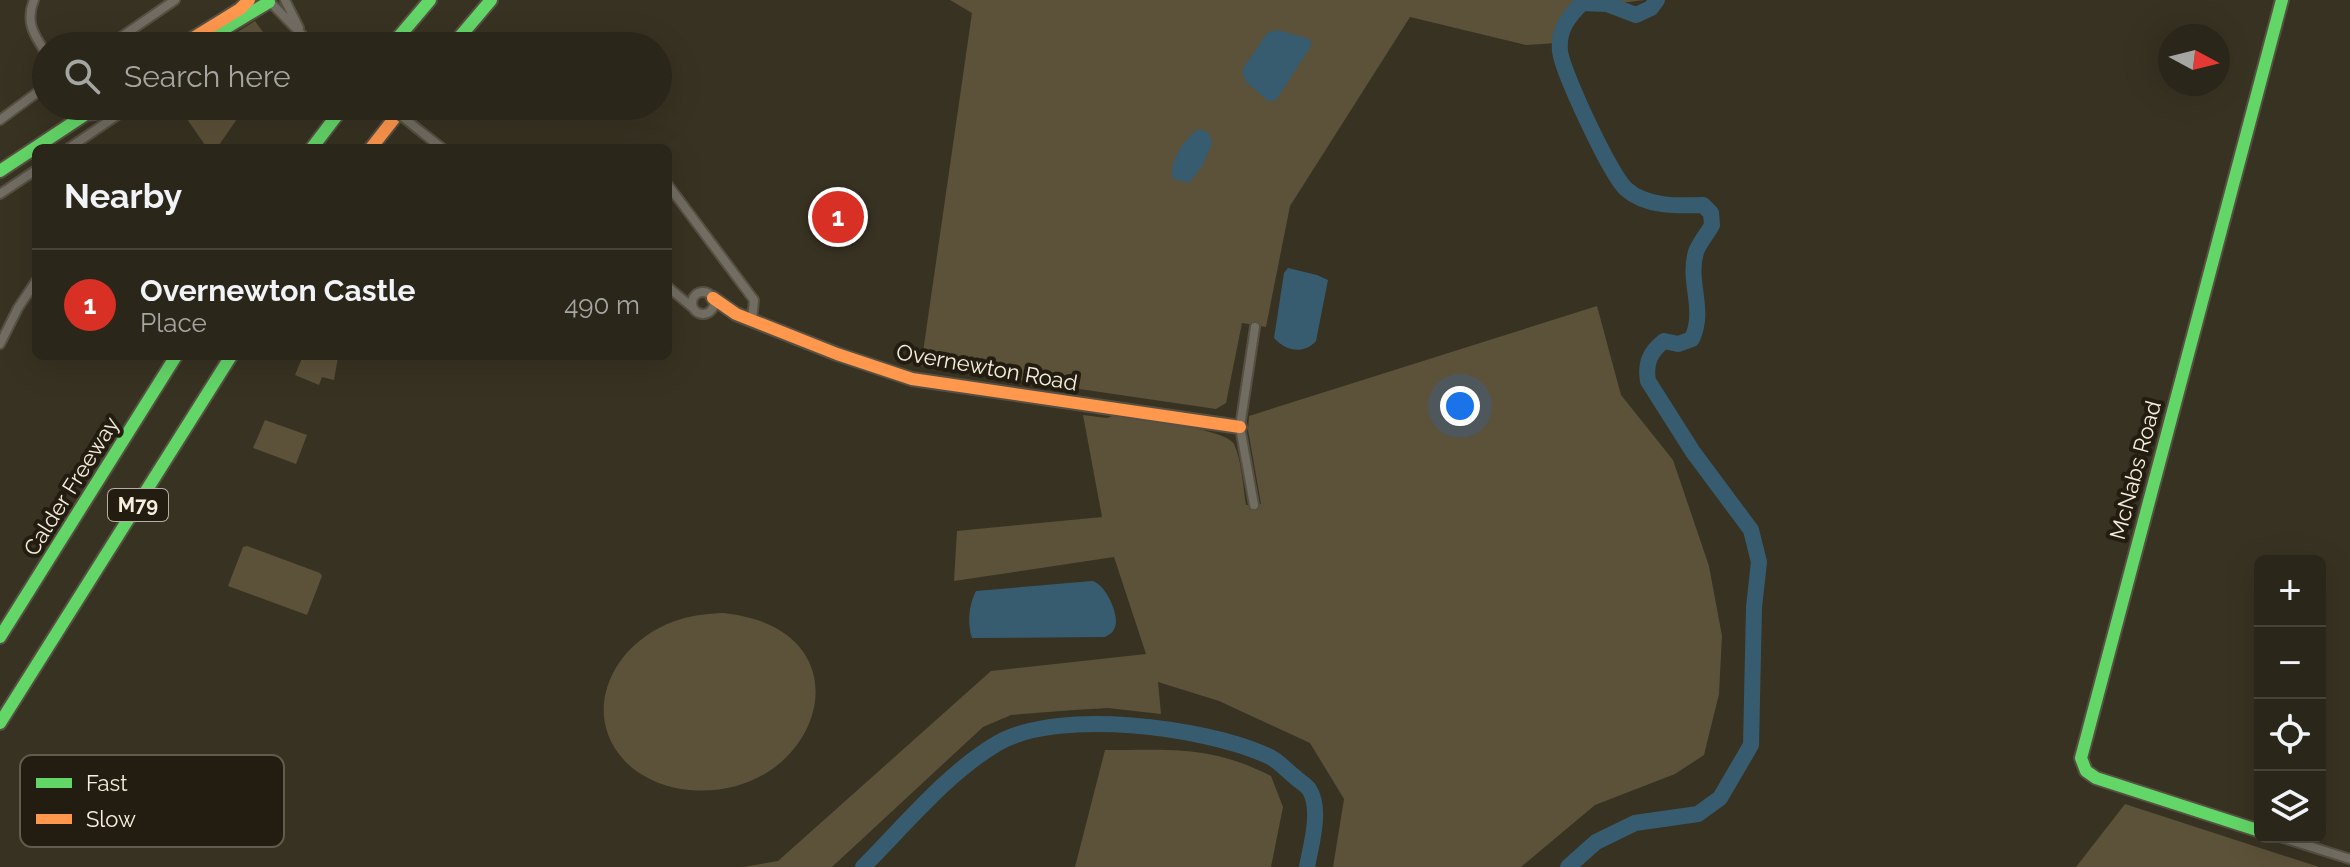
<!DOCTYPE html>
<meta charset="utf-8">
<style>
:root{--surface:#2a261a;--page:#363227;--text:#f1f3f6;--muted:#a5a5a2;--line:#464339;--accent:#d93025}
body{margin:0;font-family:Raleway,sans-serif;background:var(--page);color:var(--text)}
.controls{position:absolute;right:24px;bottom:24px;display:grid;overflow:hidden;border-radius:12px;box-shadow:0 8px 32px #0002}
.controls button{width:72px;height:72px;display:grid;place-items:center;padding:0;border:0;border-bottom:2px solid var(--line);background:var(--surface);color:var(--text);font:40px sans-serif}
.compass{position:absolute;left:2158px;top:24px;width:72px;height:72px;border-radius:50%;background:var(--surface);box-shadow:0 8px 32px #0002;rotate:97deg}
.you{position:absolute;left:1460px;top:406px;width:28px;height:28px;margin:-20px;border:6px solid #fff;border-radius:50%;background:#1a73e8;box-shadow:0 0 0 12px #1a73e833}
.badge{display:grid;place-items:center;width:52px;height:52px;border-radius:50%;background:var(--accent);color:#fff;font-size:26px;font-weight:700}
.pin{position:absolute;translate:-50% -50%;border:4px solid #fff;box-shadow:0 2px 8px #0006}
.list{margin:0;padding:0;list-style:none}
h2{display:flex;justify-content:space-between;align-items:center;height:104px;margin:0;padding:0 32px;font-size:34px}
h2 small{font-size:26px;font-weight:400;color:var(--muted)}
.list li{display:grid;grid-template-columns:52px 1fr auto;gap:24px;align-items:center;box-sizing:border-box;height:112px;padding:0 32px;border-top:2px solid var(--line)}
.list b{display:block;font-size:30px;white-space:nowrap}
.list p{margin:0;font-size:26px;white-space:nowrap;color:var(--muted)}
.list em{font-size:26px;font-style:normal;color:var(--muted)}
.icon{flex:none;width:44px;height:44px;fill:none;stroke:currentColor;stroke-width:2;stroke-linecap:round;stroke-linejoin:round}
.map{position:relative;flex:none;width:2350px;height:867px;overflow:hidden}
.search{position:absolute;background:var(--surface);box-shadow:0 8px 32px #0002;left:32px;top:32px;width:640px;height:88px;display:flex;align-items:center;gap:20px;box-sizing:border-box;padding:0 28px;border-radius:44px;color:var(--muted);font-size:30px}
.panel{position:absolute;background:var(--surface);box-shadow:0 8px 32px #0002;left:32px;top:144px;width:640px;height:216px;border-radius:12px}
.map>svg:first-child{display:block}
.green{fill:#5c5139}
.water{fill:#375c70}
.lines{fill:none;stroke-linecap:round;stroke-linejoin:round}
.river{stroke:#375c70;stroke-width:16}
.street-casing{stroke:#565042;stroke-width:12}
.fast-casing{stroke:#565042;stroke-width:16}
.slow-casing{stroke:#565042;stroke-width:16}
.street{stroke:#726d62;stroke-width:8}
.fast{stroke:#63d668;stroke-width:12}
.slow{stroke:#ff974d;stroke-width:12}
.street-bridge-casing{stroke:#565042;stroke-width:12;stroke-linecap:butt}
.street-bridge{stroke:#726d62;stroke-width:8}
.labels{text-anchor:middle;stroke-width:8;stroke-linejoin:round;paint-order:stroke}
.shield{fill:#231d11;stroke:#b7b0a0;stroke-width:2}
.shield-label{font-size:20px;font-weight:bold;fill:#f7efde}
.street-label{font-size:22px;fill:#f7efde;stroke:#231d11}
.key{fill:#231d11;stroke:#635c4e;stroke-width:2}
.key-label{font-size:22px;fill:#f7efde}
</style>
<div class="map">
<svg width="2350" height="867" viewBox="0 0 2350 867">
<rect width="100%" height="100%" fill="#383222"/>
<path class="green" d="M950,0H1644L1568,10L1555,33L1558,43L1526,45L1410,17L1290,206L1266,327L1242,323L1226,403L1216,409L970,373V368H961L956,370L921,366L972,13Z
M255,21L273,46H215Z
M178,106H246L217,148H207Z
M1597,306L1621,395L1673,460L1709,566L1722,636L1719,694L1704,755L1675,774L1595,805L1521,867H1333L1344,799L1310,743L1219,701L1158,682L1161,714L1108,708L1074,710L1011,715L983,727L832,867H743L778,861L991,671L1146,654L1114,557L954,581L957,531L1102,517L1083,415L1107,418L1115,415C1135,418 1227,429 1234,444C1242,461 1243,487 1246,505L1261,504L1248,430L1249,416Z
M303,356L338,357L334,380L322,377L319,385L295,375Z
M265,420L307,435L296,464L253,448Z
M247,546L320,573L322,576L307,615L228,586L243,547Z
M723,613C880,629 818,809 681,789C660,786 637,775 623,759C583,714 610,653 659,628C679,617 700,614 723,613Z
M1105,750C1171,750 1210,745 1271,776L1283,807L1271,867H1075Z
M2125,804L2319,867H2076Z"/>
<path class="water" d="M1277,30L1310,39L1311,46L1276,100L1268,101L1245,81L1242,70L1267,33Z
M1199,129L1209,133L1212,144L1202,166L1189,183L1172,178C1170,161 1184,138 1199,129Z
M1288,268L1317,275L1328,280L1316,341C1303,355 1286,351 1274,338L1284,273Z
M1092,581C1105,583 1120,615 1115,627C1113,633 1110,634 1105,637L972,638C967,624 969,604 976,591Z"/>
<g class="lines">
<path class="river" d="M863,867C904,826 948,772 998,743C1059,708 1203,727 1266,755C1277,759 1286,770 1295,777C1299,781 1306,785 1309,789C1322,809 1311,845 1307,867
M1568,867L1596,842L1635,823L1698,814L1720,798L1751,745L1754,607L1759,562L1751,530L1693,452L1648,381C1645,363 1650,352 1664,341L1678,344L1692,339C1706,308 1687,283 1696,252C1699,243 1708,233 1712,225L1711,213L1703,205C1677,206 1646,207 1626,189C1611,176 1562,71 1560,51C1558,30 1568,17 1582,3L1607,4L1636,15L1651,8L1657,0"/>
<g class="street-casing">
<path id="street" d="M34,0C25,22 34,35 46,53
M285,0L299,28
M270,2L313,46
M108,46L175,0
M0,120L46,86
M424,134L442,148
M69,148L131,106
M668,185L754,300L752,320
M0,194L36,170
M668,287L693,308
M692 303a11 11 0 1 1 22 0a11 11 0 1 1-22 0Z
M0,344L18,308L36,281
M1254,505L1240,427L1255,327
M2280,837L2350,859"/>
</g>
<g class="fast-casing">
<path id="fast" d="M196,46L269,2
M391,46L430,0
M452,46L491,0
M312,148L344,106
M0,171L86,114L95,113L106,106
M0,637L176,356
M0,723L231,356
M2260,831L2096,778L2086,771L2081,758L2282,0"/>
</g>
<g class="slow-casing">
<path id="slow" d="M180,46L240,9L249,0
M371,148L404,106
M713,298L736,314L837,354L912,379L1240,427"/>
</g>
<use href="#street" class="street"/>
<use href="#fast" class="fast"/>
<use href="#slow" class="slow"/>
<g class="street-bridge-casing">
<path id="street-bridge" d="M389,106L424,134"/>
</g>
<use href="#street-bridge" class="street-bridge"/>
</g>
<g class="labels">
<rect class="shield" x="108" y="489" width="60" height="32" rx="6"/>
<g class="shield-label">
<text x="138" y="512">M79</text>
</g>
<g class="street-label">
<text transform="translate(987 367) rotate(10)" y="8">Overnewton Road</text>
<text transform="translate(2135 470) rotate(-75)" y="8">McNabs Road</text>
<text transform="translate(71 486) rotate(-58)" y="8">Calder Freeway</text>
</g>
</g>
<rect x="20" y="755" width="264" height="92" rx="12" class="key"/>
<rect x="36" y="778" width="36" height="10" fill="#63d668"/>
<rect x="36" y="814" width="36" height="10" fill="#ff974d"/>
<g class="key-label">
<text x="86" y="791">Fast</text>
<text x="86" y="827">Slow</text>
</g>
</svg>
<div class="controls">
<button>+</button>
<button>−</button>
<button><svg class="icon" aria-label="locate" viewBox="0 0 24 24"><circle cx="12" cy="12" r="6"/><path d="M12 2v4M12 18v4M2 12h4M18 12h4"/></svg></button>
<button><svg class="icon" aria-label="layers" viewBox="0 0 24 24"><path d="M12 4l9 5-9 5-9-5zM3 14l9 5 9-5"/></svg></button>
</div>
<svg class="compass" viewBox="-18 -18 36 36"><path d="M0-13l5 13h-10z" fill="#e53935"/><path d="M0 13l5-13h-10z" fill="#a5a5a2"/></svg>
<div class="you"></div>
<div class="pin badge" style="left:838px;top:217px">1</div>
<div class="search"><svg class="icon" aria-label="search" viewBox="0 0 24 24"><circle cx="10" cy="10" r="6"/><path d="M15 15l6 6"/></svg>Search here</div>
<section class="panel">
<h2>Nearby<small></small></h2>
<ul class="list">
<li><span class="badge">1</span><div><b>Overnewton Castle</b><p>Place</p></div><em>490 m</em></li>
</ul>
</section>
</div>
